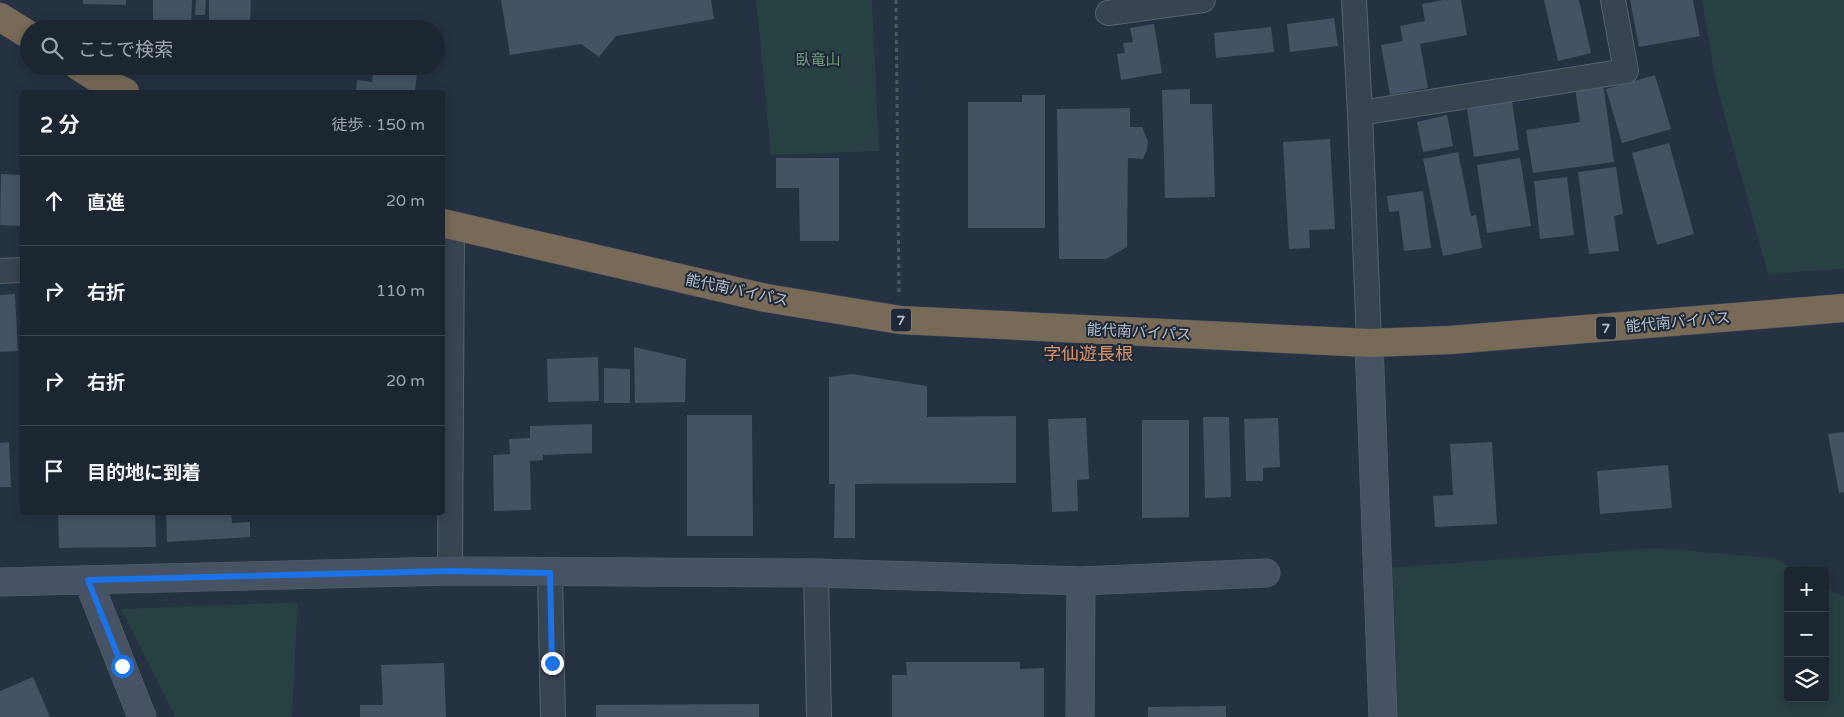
<!DOCTYPE html>
<html lang="ja">
<meta charset="utf-8">
<style>
:root{--surface:#1c2631;--page:#252e39;--text:#f1f3f6;--muted:#a0a5ab;--line:#3a434d}
body{margin:0;font-family:"Varela Round","Noto Sans JP",sans-serif;background:var(--page);color:var(--text)}
.controls{position:absolute;right:15px;bottom:15px;display:grid;overflow:hidden;border-radius:5px;box-shadow:0 2px 12px #0003}
.controls button{width:45px;height:45px;display:grid;place-items:center;padding:0;border:0;border-bottom:1px solid var(--line);background:var(--surface);color:var(--text);font:25px sans-serif}
.stop{position:absolute;width:15px;height:15px;margin:-11px;border:4px solid #1a73e8;border-radius:50%;background:#fff}
.stop.end{background:#1a73e8;border-color:#fff;box-shadow:0 1px 5px #0008}
.list{margin:0;padding:0;list-style:none}
h2{display:flex;justify-content:space-between;align-items:center;height:65px;margin:0;padding:0 20px;font-size:21px}
h2 small{font-size:16px;font-weight:400;color:var(--muted)}
.list li{display:grid;grid-template-columns:32px 1fr auto;gap:15px;align-items:center;box-sizing:border-box;height:90px;padding:0 20px;border-top:1px solid var(--line)}
.list b{display:block;font-size:19px;white-space:nowrap}
.list em{font-size:16px;font-style:normal;color:var(--muted)}
.icon{flex:none;width:28px;height:28px;fill:none;stroke:currentColor;stroke-width:2;stroke-linecap:round;stroke-linejoin:round}
.map{position:relative;flex:none;width:1844px;height:717px;overflow:hidden}
.search{position:absolute;background:var(--surface);box-shadow:0 2px 12px #0003;left:20px;top:20px;width:425px;height:55px;display:flex;align-items:center;gap:12px;box-sizing:border-box;padding:0 18px;border-radius:28px;color:var(--muted);font-size:19px}
.panel{position:absolute;background:var(--surface);box-shadow:0 2px 12px #0003;left:20px;top:90px;width:425px;height:425px;border-radius:5px}
.map>svg:first-child{display:block}
.green{fill:#274042}
.building{fill:#445263}
.lines{fill:none;stroke-linecap:round;stroke-linejoin:round}
.street-casing{stroke:#57626e;stroke-width:26}
.secondary-casing{stroke:#57626e;stroke-width:29}
.highway-casing{stroke:#444e5b;stroke-width:29}
.path{stroke:#455d5f;stroke-width:3;stroke-dasharray:4 4;stroke-linecap:butt}
.street{stroke:#394451;stroke-width:24}
.secondary{stroke:#475364;stroke-width:28}
.highway{stroke:#776a56;stroke-width:28}
.route{stroke:#1a73e8;stroke-width:6}
.labels{text-anchor:middle;stroke-width:4;stroke-linejoin:round;paint-order:stroke}
.shield{fill:#1e2836;stroke:#88929e;stroke-width:1}
.shield-label{font-size:14px;font-weight:bold;fill:#b6bfcb}
.park-label{font-size:15px;fill:#6c9d76;stroke:#1e2836}
.street-label{font-size:15px;fill:#b6bfcb;stroke:#1e2836}
.quarter-label{font-size:18px;fill:#d99464;stroke:#1e2836}
</style>
<div class="map">
<svg width="1844" height="717" viewBox="0 0 1844 717">
<rect width="100%" height="100%" fill="#253241"/>
<path class="green" d="M756,0H872L879,151L771,155Z
M1702,0H1844V269L1768,274L1716,84Z
M1656,548L1775,558L1797,571H1788V698H1825V587L1844,597V717H1395L1385,568Z
M298,602L292,717H175L121,609Z"/>
<path class="building" d="M83,0H126V5L83,4Z
M153,0H192L191,29H153Z
M196,0H206L205,15H195Z
M209,0H251L250,29H209Z
M501,0H711L714,19L616,36L599,57L581,44L510,55Z
M1443,0H1461L1467,35L1420,44L1428,88L1390,95L1381,45L1403,41L1400,26L1425,21L1422,4Z
M1544,0H1579L1591,53L1558,61Z
M1630,0H1693L1700,36L1639,47Z
M1334,18L1338,46L1290,52L1287,24Z
M1154,24L1162,73L1121,80L1117,54L1125,53L1123,43L1133,42L1130,28Z
M1271,27L1274,52L1216,58L1214,33Z
M373,69L417,72L415,92H356L357,80L372,82Z
M1655,75L1671,129L1622,143L1606,89Z
M1603,84L1614,162L1533,173L1526,130L1580,122L1575,88Z
M1190,89V104H1212L1215,197L1165,198L1162,90Z
M1022,95H1045V228H968V102H1022Z
M1512,101L1519,150L1474,157L1467,108Z
M1130,108V127H1142L1148,142L1147,150L1143,159L1128,158L1127,247L1106,259H1059L1057,109Z
M1447,115L1453,146L1423,152L1417,122Z
M1330,139L1335,229L1309,230L1310,248L1289,249L1283,142Z
M1669,143L1694,234L1657,245L1632,153Z
M1458,152L1471,216L1476,215L1482,248L1443,256L1423,159Z
M776,158H839V241H800L799,188H776Z
M1520,158L1531,226L1487,233L1477,165Z
M1616,167L1623,214L1614,216L1619,251L1589,254L1578,172Z
M1,174L22,175V226L0,225Z
M1567,177L1574,235L1540,239L1534,181Z
M1423,191L1431,248L1404,251L1399,211L1389,212L1387,196Z
M15,294L18,351L0,352V295Z
M634,347L686,359L685,402L635,403Z
M598,357L599,401L548,402L547,359Z
M604,368L630,369V403H604Z
M852,374L927,386V417L1016,416V483L855,484V538H834L835,484H829V377Z
M687,415H752L753,536H687Z
M1203,417H1229L1231,497L1205,498Z
M1086,418L1089,479L1077,480L1078,511L1052,512L1048,419Z
M1278,418L1280,467L1263,468V481H1246L1244,419Z
M1142,420H1189V517L1142,518Z
M592,424V453L543,455V460L530,461L531,510L494,511L493,455L510,454L509,439L530,438V426Z
M1844,432V492L1839,493L1828,434Z
M9,442L11,487H0V443Z
M1492,442L1497,524L1435,527L1433,496L1453,495L1450,444Z
M1668,465L1672,508L1600,514L1597,471Z
M58,512H155L156,547L59,548Z
M166,512H231L232,523L250,522V537L167,542Z
M906,662H1020V669L1044,668V717H892V675H907Z
M444,663L446,717H360V705H383L381,665Z
M33,677L50,717H0V691Z
M759,704V717H596V705Z
M1226,706V717H1148V707Z"/>
<g class="lines">
<g class="street-casing">
<path id="street" d="M1354,0L1360,113L1369,343
M1108,13L1203,0
M1360,113L1626,71L1613,0
M0,271L22,270
M450,571L452,227
M550,573L553,717
M816,573L819,717"/>
</g>
<g class="secondary-casing">
<path id="secondary" d="M1369,343L1383,717
M88,580L142,717
M0,582L450,571L816,573L1081,581L1266,573
M1080,717L1081,581"/>
</g>
<g class="highway-casing">
<path id="highway" d="M0,17L29,35
M78,66L103,82L125,92
M442,223L766,298L900,320L1369,343L1450,340L1844,308"/>
</g>
<path class="path" d="M896,0L899,294"/>
<use href="#street" class="street"/>
<use href="#secondary" class="secondary"/>
<use href="#highway" class="highway"/>
</g>
<g class="lines">
<path class="route" d="M122,666L88,580L450,571L550,573L552,663"/>
</g>
<g class="labels">
<g class="shield">
<rect x="891" y="308.5" width="20" height="23" rx="4"/>
<rect x="1596" y="316.5" width="20" height="23" rx="4"/>
</g>
<g class="shield-label">
<text x="901" y="325">7</text>
<text x="1606" y="333">7</text>
</g>
<g class="park-label">
<text x="818" y="65">臥竜山</text>
</g>
<g class="street-label">
<text transform="translate(737 290) rotate(12)" y="5">能代南バイパス</text>
<text transform="translate(1678 322) rotate(-5)" y="5">能代南バイパス</text>
<text transform="translate(1139 332) rotate(3)" y="5">能代南バイパス</text>
</g>
<g class="quarter-label">
<text x="1088" y="360">字仙遊長根</text>
</g>
</g>
</svg>
<div class="controls">
<button>+</button>
<button>−</button>
<button><svg class="icon" aria-label="layers" viewBox="0 0 24 24"><path d="M12 4l9 5-9 5-9-5zM3 14l9 5 9-5"/></svg></button>
</div>
<div class="stop" style="left:122px;top:666px"></div>
<div class="stop end" style="left:552px;top:663px"></div>
<div class="search"><svg class="icon" aria-label="search" viewBox="0 0 24 24"><circle cx="10" cy="10" r="6"/><path d="M15 15l6 6"/></svg>ここで検索</div>
<section class="panel">
<h2>2 分<small>徒歩 · 150 m</small></h2>
<ul class="list">
<li><svg class="icon" aria-label="ahead" viewBox="0 0 24 24"><path d="M12 20V5M6 11l6-6 6 6"/></svg><div><b>直進</b></div><em>20 m</em></li>
<li><svg class="icon" aria-label="right" viewBox="0 0 24 24"><path d="M7 20v-9h11M14 6l5 5-5 5"/></svg><div><b>右折</b></div><em>110 m</em></li>
<li><svg class="icon" aria-label="right" viewBox="0 0 24 24"><path d="M7 20v-9h11M14 6l5 5-5 5"/></svg><div><b>右折</b></div><em>20 m</em></li>
<li><svg class="icon" aria-label="arrive" viewBox="0 0 24 24"><path d="M6 21V4h12l-3 4 3 4H6"/></svg><div><b>目的地に到着</b></div></li>
</ul>
</section>
</div>
